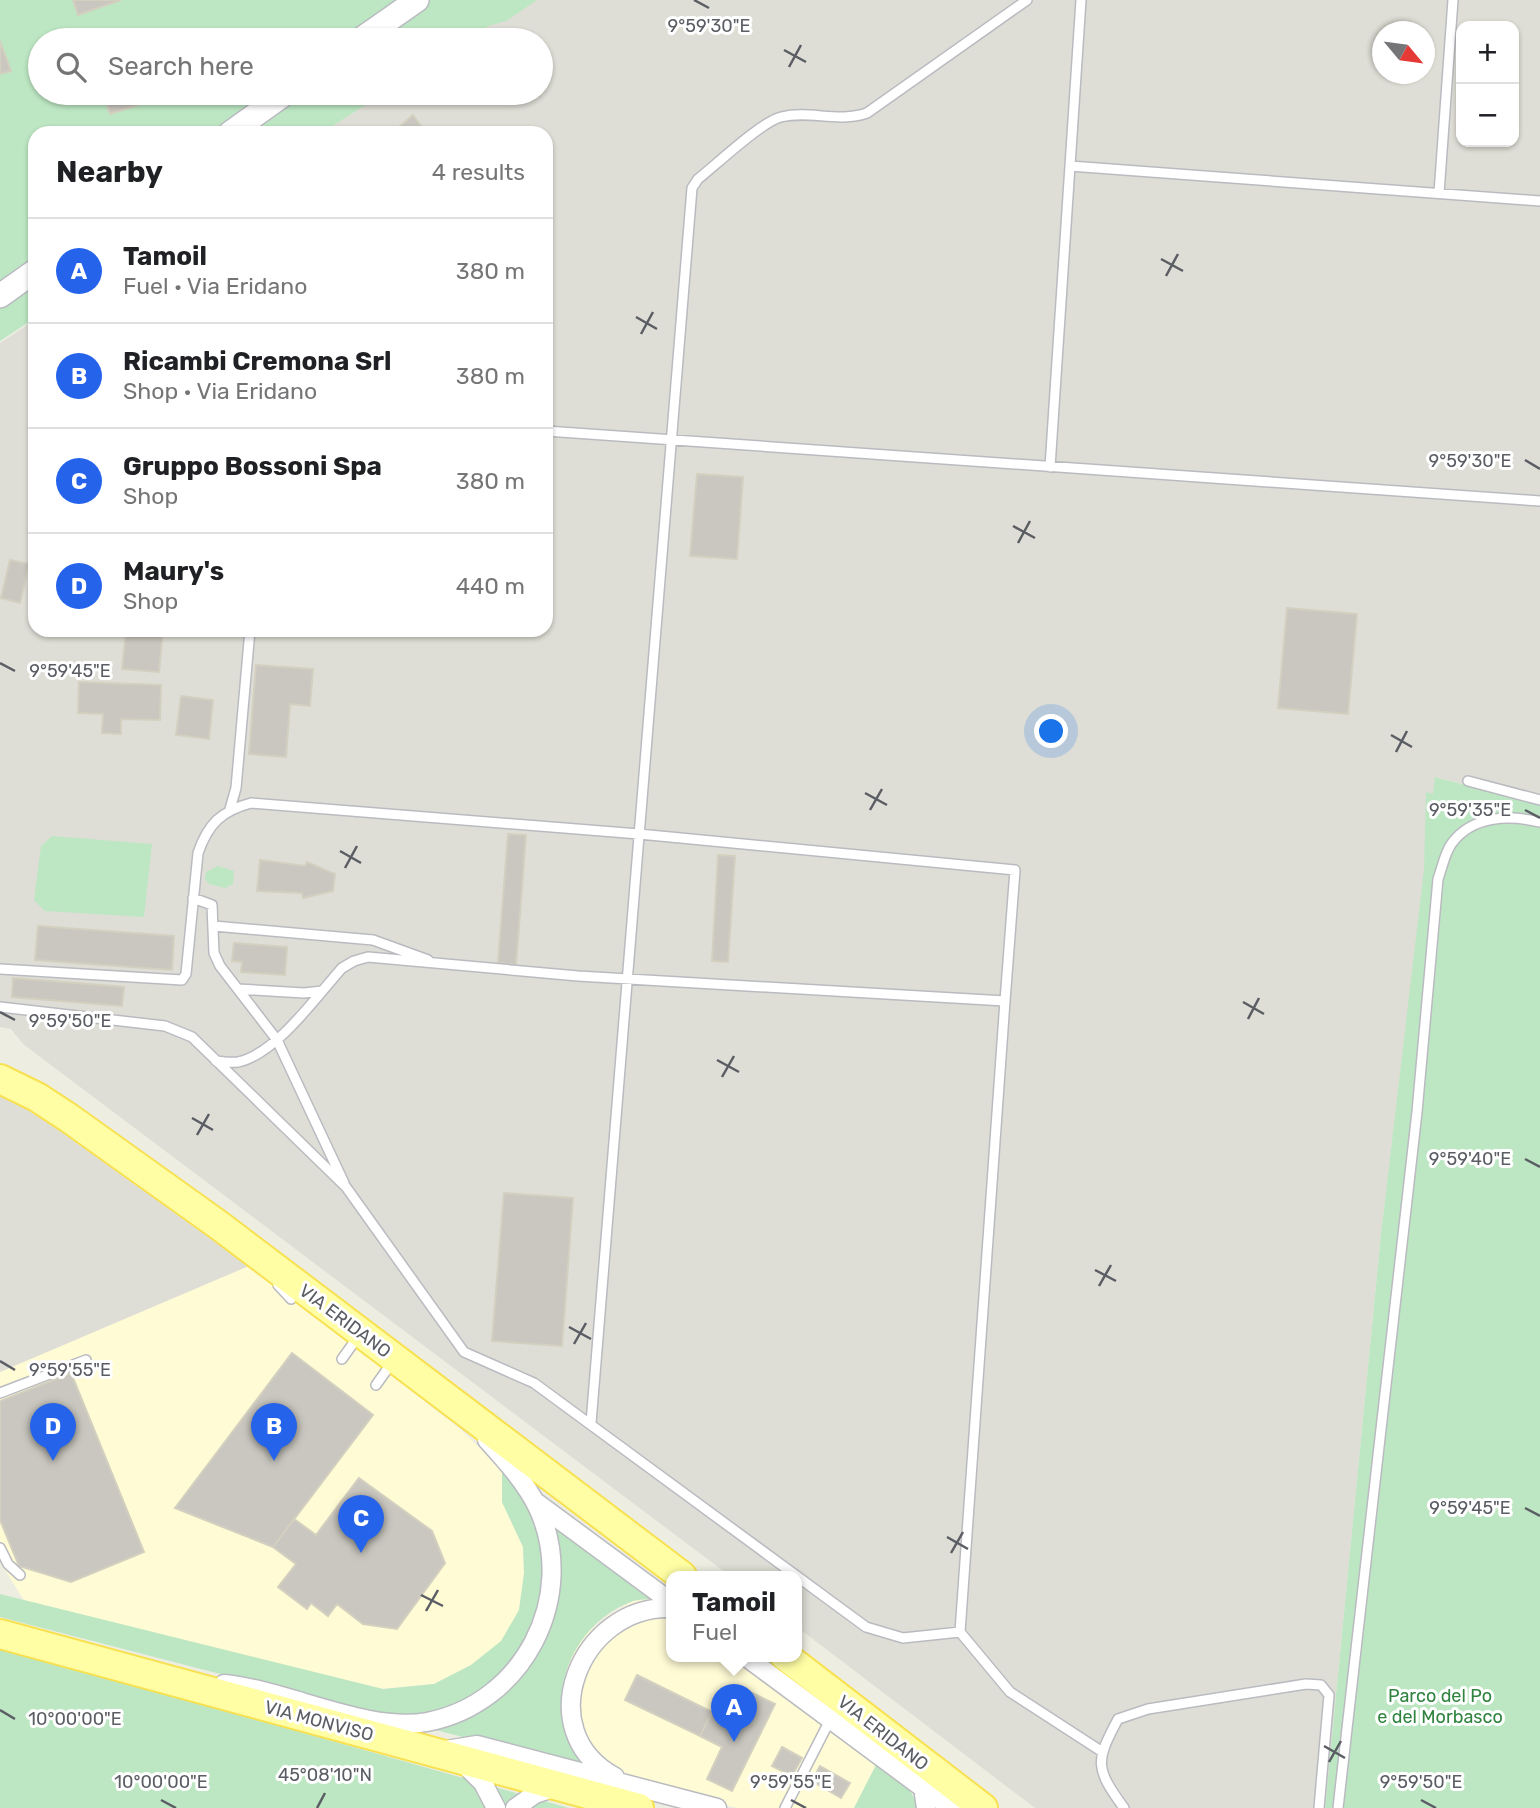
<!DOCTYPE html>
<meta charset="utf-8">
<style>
:root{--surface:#fff;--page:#f6f6f6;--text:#202124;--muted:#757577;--line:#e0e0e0;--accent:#2563eb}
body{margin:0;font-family:Rubik,sans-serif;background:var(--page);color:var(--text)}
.controls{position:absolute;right:21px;top:21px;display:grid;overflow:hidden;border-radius:14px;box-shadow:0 2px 5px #0004}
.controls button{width:63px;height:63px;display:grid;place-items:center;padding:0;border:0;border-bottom:2px solid var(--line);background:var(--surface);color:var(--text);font:35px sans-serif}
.compass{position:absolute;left:1372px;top:21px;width:63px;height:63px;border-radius:50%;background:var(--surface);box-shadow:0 2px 5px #0004;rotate:119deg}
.you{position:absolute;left:1052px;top:732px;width:24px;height:24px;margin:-18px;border:5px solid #fff;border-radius:50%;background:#1a73e8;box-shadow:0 0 0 10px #1a73e833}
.badge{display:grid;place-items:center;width:46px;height:46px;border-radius:50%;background:var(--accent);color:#fff;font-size:23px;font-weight:700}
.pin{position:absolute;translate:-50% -58px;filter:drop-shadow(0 2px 4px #0008)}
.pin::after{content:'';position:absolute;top:37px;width:24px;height:21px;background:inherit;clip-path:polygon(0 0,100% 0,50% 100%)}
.popup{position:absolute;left:666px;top:1571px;width:136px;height:91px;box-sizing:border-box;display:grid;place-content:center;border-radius:14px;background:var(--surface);filter:drop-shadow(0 2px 5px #0005);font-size:23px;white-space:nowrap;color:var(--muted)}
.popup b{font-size:26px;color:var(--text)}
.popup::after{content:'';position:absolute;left:50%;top:100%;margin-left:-14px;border:14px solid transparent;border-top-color:var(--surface)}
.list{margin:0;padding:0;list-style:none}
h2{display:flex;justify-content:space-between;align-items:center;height:91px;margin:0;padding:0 28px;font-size:30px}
h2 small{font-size:23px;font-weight:400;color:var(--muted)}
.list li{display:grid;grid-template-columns:46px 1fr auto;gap:21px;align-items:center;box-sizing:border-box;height:105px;padding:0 28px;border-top:2px solid var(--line)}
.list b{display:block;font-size:26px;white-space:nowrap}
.list p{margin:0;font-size:23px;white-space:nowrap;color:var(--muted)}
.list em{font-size:23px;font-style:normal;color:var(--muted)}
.icon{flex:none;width:38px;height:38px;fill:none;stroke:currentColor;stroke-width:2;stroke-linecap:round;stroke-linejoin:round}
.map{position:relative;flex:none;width:1540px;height:1808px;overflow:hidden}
.search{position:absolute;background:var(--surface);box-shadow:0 2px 5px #0004;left:28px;top:28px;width:525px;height:77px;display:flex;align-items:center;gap:18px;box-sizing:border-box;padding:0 24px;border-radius:38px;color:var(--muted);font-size:26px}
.panel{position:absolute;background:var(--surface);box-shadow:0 2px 5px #0004;left:28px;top:126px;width:525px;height:511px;border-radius:21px}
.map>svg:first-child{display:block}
.commercial{fill:#fffbd5}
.industrial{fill:#deded6;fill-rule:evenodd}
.green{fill:#bde7c3}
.building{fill:#c9c7bf;stroke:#d3d0c0;stroke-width:2}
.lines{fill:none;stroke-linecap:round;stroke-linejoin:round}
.service-casing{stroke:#babbc1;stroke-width:12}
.minor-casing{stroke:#babbc1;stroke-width:21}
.tertiary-casing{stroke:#babbc1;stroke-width:26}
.primary-casing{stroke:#f7e151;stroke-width:32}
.service{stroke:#fff;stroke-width:9}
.minor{stroke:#fff;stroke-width:18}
.tertiary{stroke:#fff;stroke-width:23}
.primary{stroke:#fffea5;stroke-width:28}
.ticks{fill:none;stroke:#5a5d63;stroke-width:2.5}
.labels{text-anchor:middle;stroke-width:6;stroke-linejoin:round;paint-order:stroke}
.street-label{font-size:18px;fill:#5a5d63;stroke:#fff}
.park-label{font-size:18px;fill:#308440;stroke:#fff}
.ticks-label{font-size:18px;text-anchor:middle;fill:#5a5d63;stroke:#fff;stroke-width:6;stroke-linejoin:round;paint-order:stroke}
</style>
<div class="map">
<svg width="1540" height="1808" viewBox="0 0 1540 1808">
<rect width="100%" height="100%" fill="#eeede2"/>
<path class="commercial" d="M251,1265L460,1429L502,1469V1502L523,1547L524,1573L519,1610L502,1641L471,1665L434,1684L383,1689L25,1602L0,1562V1372Z
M660,1598L671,1606V1656H736L877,1763L854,1808H737L598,1772L576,1753L563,1724L560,1688L570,1657L587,1633L609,1615L633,1601Z"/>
<path class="industrial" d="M527,0H1540V805L1436,777L1381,1234L1325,1808H1035L797,1627V1576H730L23,1044L11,1029L0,1027V343L35,320V630H546V133H322L384,93H541V40H465ZM1461,26H1514V142H1461ZM1382,32H1424V74H1382Z
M0,1091L31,1102L251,1265L0,1372Z"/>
<path class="green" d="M0,0H537L506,21L488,26L465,40H40V93H384L322,133H35V318L0,341Z
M1435,777L1540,805V1808H1325L1381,1234L1424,869L1426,792L1433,794Z
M52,836L152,844L144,917L45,911L34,900L41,846Z
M218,866L234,871L233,884L225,888L209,884L205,879L206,872Z
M502,1469L660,1598C651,1599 641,1599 633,1601C588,1617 558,1664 562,1710C563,1724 568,1743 578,1754C583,1761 591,1766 598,1772L0,1617V1594L383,1689L434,1684L471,1665L501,1641L519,1610L524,1573L523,1547L502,1502Z
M0,1647L569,1808H0Z
M877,1763L909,1787L918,1808H854Z"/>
<path class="building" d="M73,0H121L78,15Z
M0,41L11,71L0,74Z
M103,93H138L141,104L110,114Z
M413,115L426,133H392Z
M697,474L743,477L737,559L690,556Z
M10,560L29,564L20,603L1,598Z
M1287,608L1357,614L1348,714L1278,708Z
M126,630H163L159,672L122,669Z
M256,665L313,669L310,706L290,704L286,757L249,754Z
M79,682L161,685L160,720L121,719V734L102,733L103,714L78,713Z
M181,696L213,700L209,739L176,735Z
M508,834L526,835L516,965L498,963Z
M718,855L735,856L728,962L712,961Z
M260,860L305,866L307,862L335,874L333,891L303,898L302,893L257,891Z
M38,926L174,936L172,970L35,960Z
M234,943L287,947L285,975L241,972L242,962L232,961Z
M13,978L124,987L122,1006L12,997Z
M504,1193L573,1198L562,1346L492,1341Z
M292,1353L373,1415L273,1547L175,1508Z
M71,1373L144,1552L71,1582L19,1566L0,1520V1401Z
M359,1478L432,1531L445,1563L397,1629L363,1624L337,1604L328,1616L311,1603L307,1609L278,1587L296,1564L273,1547L294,1519L316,1535Z
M637,1675L712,1712L700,1736L625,1700Z
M750,1692L775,1704L732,1791L707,1779L722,1747L700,1736L712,1712L735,1723Z
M782,1747L802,1758L792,1776L772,1766Z
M820,1766L850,1783L841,1798L812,1781Z"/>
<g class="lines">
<g class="service-casing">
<path id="service" d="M1070,166L1540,201
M1439,193L1453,0
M546,431L1540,501
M1050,467L1081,0
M1468,781L1540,800
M230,809L236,788L250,630
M193,898L212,905L214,953L220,966L277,1040L344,1183
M214,926L373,940L428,960
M0,969L182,980L186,974L198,853C208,824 221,811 251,803L639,834L1015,870L1005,1001L578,976L368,957L354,961L342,968C316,997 276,1054 238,1062C231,1063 223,1062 216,1061
M238,989L304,993L322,991
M0,1007L165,1026L192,1037L346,1187L464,1352L534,1383L866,1627L903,1638L960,1632L1010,1692L1101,1751
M278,1285L291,1299
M342,1359L352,1345
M376,1385L386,1371
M0,1393L86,1360
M591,1423L692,188L698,179C716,165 761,122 781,117C810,110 838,123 867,113L1027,0
M0,1548L8,1564L20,1575
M960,1632L1005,1001
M785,1808L830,1720
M1124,1808C1095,1768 1095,1762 1118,1719L1148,1709L1306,1684L1321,1685L1329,1695L1319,1808
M1338,1808L1417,1112L1438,879C1442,868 1445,852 1452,843C1473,815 1510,815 1540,822"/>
</g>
<g class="minor-casing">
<path id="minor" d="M537,1503L671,1602
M745,1656L923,1788L926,1808
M224,1684C287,1690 367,1733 427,1722C523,1704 579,1597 538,1508C526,1483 506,1461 487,1440
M446,1750L477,1745L717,1808
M464,1764L483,1783L496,1808
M615,1777C529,1731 580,1605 671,1608
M923,1788L952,1808
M515,1808L535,1794L555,1787"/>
</g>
<g class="tertiary-casing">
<path id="tertiary" d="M360,40L417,0
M230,133L286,93
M0,296L35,271"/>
</g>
<g class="primary-casing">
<path id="primary" d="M0,1079L37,1097L69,1118L220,1226L682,1576
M0,1634L639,1808
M785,1656L983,1808"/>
</g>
<use href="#service" class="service"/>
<use href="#minor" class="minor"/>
<use href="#tertiary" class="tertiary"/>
<use href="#primary" class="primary"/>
</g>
<path class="ticks" d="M694,0L709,8M784,50L806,62M789,67L801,45M1161,259L1183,271M1166,276L1178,254M636,317L657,329M641,334L653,312M1525,460L1540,469M1013,526L1035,538M1018,543L1030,521M0,663L15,671M1391,735L1412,747M1396,752L1407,731M865,793L887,805M870,810L882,789M1525,810L1540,818M340,851L361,863M345,868L357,846M1243,1002L1264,1014M0,1012L15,1020M1248,1019L1259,998M717,1060L739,1072M722,1077L734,1056M192,1118L213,1130M197,1135L209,1114M1525,1159L1540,1167M1095,1270L1116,1281M1099,1286L1111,1265M569,1327L591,1339M574,1344L586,1323M0,1361L15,1370M1525,1508L1540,1516M947,1537L968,1549M951,1553L963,1532M421,1595L443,1606M426,1611L438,1590M0,1710L15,1719M1324,1746L1345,1758M1329,1762L1341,1741M161,1800L176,1808M791,1800L806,1808M1421,1800L1436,1808M317,1808L325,1793"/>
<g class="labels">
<g class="street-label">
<text transform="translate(345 1321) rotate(37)" y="6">VIA ERIDANO</text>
<text transform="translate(319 1721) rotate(15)" y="6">VIA MONVISO</text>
<text transform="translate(883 1733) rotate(38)" y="6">VIA ERIDANO</text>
</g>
<g class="park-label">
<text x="1440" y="1702">Parco del Po<tspan x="1440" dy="21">e del Morbasco</tspan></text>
</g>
</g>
<g class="ticks-label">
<text x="709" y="32">9°59'30"E</text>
<text x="1470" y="467">9°59'30"E</text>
<text x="70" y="677">9°59'45"E</text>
<text x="1470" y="816">9°59'35"E</text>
<text x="70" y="1027">9°59'50"E</text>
<text x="1470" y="1165">9°59'40"E</text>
<text x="70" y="1376">9°59'55"E</text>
<text x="1470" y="1514">9°59'45"E</text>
<text x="75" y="1725">10°00'00"E</text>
<text x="325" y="1781">45°08'10"N</text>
<text x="161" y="1788">10°00'00"E</text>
<text x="791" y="1788">9°59'55"E</text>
<text x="1421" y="1788">9°59'50"E</text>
</g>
</svg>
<div class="controls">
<button>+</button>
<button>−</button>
</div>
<svg class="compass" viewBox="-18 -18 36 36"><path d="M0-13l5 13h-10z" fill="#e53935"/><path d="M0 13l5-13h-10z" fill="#757577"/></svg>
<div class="you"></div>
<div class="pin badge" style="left:734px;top:1742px">A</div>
<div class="popup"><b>Tamoil</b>Fuel</div>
<div class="pin badge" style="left:274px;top:1461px">B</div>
<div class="pin badge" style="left:361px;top:1553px">C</div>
<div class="pin badge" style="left:53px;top:1461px">D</div>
<div class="search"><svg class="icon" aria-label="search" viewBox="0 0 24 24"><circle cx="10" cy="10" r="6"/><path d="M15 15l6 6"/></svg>Search here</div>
<section class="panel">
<h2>Nearby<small>4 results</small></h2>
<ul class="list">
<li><span class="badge">A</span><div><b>Tamoil</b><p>Fuel · Via Eridano</p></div><em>380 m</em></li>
<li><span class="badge">B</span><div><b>Ricambi Cremona Srl</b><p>Shop · Via Eridano</p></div><em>380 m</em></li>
<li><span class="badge">C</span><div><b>Gruppo Bossoni Spa</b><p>Shop</p></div><em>380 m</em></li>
<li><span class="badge">D</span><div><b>Maury's</b><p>Shop</p></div><em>440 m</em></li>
</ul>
</section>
</div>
